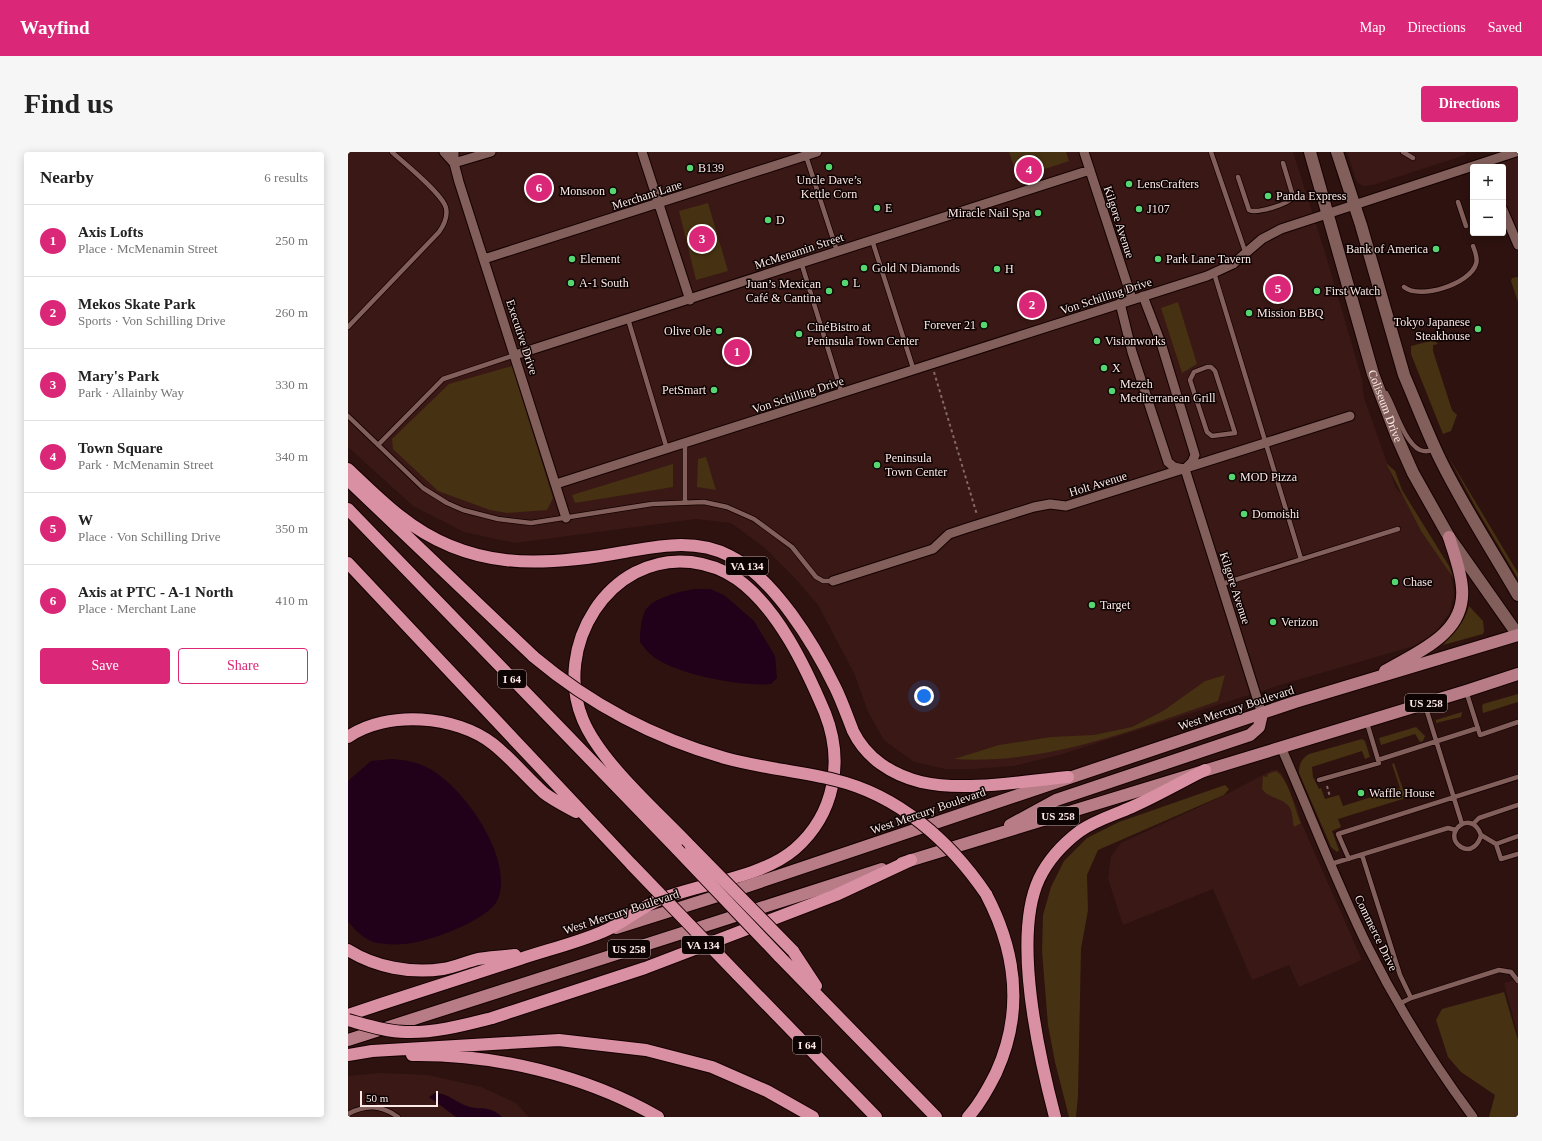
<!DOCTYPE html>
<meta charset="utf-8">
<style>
:root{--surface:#fff;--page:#f6f6f6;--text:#222;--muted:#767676;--line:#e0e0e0;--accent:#db2777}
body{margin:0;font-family:"Times New Roman",serif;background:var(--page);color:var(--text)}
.controls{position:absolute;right:12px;top:12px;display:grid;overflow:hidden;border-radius:4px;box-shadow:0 2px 10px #0003}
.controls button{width:36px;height:36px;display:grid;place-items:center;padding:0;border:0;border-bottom:1px solid var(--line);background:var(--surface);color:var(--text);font:20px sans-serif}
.scale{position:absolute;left:12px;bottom:10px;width:78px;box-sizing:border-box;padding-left:4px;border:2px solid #fde9e6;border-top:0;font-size:11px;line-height:14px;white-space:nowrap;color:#fde9e6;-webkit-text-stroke:3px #0d0303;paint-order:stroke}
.you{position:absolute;left:576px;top:544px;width:14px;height:14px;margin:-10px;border:3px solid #fff;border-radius:50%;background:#1a73e8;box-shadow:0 0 0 6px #1a73e833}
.badge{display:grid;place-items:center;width:26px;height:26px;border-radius:50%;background:var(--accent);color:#fff;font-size:13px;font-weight:700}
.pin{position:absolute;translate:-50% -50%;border:2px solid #fff;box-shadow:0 1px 4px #0006}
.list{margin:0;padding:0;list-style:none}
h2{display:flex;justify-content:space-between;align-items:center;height:52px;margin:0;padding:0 16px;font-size:17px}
h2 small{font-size:13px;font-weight:400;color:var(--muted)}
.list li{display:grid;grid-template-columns:26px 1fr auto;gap:12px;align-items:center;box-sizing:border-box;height:72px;padding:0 16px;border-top:1px solid var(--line)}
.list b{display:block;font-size:15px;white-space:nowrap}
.list p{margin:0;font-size:13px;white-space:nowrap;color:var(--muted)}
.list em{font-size:13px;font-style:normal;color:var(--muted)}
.actions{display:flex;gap:8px;padding:12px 16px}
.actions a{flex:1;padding:9px 0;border:1px solid var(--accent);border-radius:4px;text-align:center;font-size:14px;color:var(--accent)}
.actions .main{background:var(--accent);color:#fff}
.map{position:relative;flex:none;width:1170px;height:965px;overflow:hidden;border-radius:4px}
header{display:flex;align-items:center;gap:24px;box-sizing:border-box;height:56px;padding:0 20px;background:var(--accent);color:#fff}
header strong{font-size:19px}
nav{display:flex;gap:22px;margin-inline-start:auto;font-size:14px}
.intro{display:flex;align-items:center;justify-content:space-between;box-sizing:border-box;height:96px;padding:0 24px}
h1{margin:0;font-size:28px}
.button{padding:10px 18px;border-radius:4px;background:var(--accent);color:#fff;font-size:14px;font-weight:700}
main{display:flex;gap:24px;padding:0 24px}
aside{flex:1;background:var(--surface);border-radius:4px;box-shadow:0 2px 10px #0003}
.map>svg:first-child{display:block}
.built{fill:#3a1815}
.green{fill:#463112}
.water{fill:#210019}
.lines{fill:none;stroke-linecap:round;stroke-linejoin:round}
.lane-casing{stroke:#140101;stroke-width:6}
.street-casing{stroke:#140101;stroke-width:11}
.secondary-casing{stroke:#140101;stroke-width:14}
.primary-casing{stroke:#140101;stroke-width:14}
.highway-casing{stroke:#140101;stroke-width:14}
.path{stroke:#836a67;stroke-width:2;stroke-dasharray:3 3;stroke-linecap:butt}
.lane{stroke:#825f5b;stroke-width:4.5}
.street{stroke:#825f5b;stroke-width:9}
.secondary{stroke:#825f5b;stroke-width:12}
.primary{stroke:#b77c86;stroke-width:12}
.highway{stroke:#da90a3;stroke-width:12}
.highway-bridge-casing{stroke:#140101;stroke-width:14;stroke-linecap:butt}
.highway-bridge{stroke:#da90a3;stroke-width:12}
.poi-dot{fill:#56d671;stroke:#0d0303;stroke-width:1.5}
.labels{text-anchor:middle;stroke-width:3;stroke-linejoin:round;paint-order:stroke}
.shield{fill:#0d0303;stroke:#b5a4a2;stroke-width:1}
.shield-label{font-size:11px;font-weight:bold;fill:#fde9e6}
.poi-label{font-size:12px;fill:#fde9e6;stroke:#0d0303;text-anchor:start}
.street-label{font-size:12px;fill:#fde9e6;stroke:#0d0303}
</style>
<header>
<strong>Wayfind</strong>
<nav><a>Map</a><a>Directions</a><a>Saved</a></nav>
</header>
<div class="intro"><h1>Find us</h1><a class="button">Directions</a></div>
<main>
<aside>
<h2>Nearby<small>6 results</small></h2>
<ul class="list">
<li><span class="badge">1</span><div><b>Axis Lofts</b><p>Place · McMenamin Street</p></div><em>250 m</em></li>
<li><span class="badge">2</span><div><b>Mekos Skate Park</b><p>Sports · Von Schilling Drive</p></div><em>260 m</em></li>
<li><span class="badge">3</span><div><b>Mary's Park</b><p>Park · Allainby Way</p></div><em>330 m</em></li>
<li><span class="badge">4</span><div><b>Town Square</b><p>Park · McMenamin Street</p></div><em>340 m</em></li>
<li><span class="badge">5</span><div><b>W</b><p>Place · Von Schilling Drive</p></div><em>350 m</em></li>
<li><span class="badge">6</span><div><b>Axis at PTC - A-1 North</b><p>Place · Merchant Lane</p></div><em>410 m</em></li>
</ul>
<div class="actions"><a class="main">Save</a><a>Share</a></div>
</aside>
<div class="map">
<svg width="1170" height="965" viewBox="0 0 1170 965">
<rect width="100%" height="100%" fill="#2d120f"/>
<path class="built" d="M0,0H945L976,97L1014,227L1016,246L1048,336L1064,354L1103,423L1106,441L1102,460L1088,480L1066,494L939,531L711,603L666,614L625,617H597L566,610L536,588L520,560L506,521L470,453L446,425L417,396L383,371L348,367L167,391L116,380L65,354L0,295Z
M999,0H1118L1117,3L1025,33L1016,34L1011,32L1008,28Z
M1170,0V88L1155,49V15H1142L1139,8Z
M924,618H930L934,622L949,656L953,670L1014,808L951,835L941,813L904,828L865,737L775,773L760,727L763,704L773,691L877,643Z
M1170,827V883L1156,831Z
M31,921L80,923L133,935L168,951L181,965H0V924Z"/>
<path class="green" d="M661,0H718L721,9L670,26Z
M360,51L380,119L348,128L331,59Z
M1170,125V150L1163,129L1164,126Z
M830,150L849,212L834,221L813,156Z
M1086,188L1090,192L1085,193V199L1104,258L1109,263L1103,279L1095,282L1063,202V194Z
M164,214L205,346L199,358L159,361L142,358L90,339L45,297L44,287L101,232Z
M1100,304L1170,421V427L1128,356Z
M358,305L368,338L349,335L350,307Z
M1038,311L1047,319L1054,338L1101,414L1106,427L1073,379Z
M325,312V335L227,351L224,343Z
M1121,454L1135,469L1136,479L1135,482L1095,493C1107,480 1116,471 1121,454Z
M877,523L870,549C786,578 697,613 606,607L651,593L703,585L746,583L784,575L815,559L857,529Z
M1170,542V550L1135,561L1134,555L1135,552Z
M1114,560L1113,565L1088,571V568Z
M1068,575L1077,584L1075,589L1072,590L1067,582L1033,593L1031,586Z
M1014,587L1017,589L1022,605L1017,607L1014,599L964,615L965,625L971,637L973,636L977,647L991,643L995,654L1052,636L1044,612L1046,611L1058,646L990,667L993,675L984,679L991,698L989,700L983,695L951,621C951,612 953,607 961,602Z
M928,619C942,628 946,657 953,671L946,675C944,669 945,664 943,658C937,645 921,648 914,637L915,624L919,625L920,622Z
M877,633L881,637L876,643L750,698L739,723L740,758L733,797L730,944L728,965H721L707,910L700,873L694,799L695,763L703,735L716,709L739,686L771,670Z
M1156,840L1170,888V965H1141L1147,943L1113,920L1100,905L1088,868L1094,857Z"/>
<path class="water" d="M347,437H362L376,443L406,469L427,504L429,526L423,532C394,535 324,522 302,502C298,498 295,494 292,490C292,480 293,468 297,459C304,446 333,439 347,437Z
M44,607C57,608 70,610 82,617C116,636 166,706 150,747C142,767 89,786 69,790C57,793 41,793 29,791C17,789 8,778 0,770V629L23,609Z
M87,941C100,941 107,950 119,954C133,959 140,952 154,965H108L81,945Z"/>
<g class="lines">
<g class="lane-casing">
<path id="lane" d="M863,0L898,102
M1055,0L1065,6
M458,4L489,99
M890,25L901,58C909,62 941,52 945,45L944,41L935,11
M1110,50L1118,74
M524,88L566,219
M453,110L494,242
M866,121L953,407
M1056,135C1072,148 1122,132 1128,112C1130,107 1127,99 1125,94
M280,167L319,297
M0,175L91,80C96,73 100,65 98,56C95,42 56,11 44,0
M859,215H863L867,219L887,281L864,284L859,280L842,228L846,220Z
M1038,241C1047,256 1056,290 1072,298C1077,300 1083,299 1088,297
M0,264L75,336L99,351L115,358L150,367L183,371L304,352L356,350L379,355L406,367L444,395L468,425L475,429H485
M30,293L95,227L167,203
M337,349V291
M874,432L1050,377
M1118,539L1132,583L1170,570
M1077,553L1114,672
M1030,608L1130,576
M971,628L1031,611L1019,571
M1125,672L1131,666L1170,653
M1133,683C1131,692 1123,701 1113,695C1093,682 1123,655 1133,683L1148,692L1170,684
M1148,692L1153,707L1170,702
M1014,703L1052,823L1063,846
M1001,707L990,682L1170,625
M983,712L1100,676L1108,678
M1051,852L1063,846L1151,818L1163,820L1170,829
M0,962C18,952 33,953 50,965"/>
</g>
<g class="street-casing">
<path id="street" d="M96,0L106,11
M106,0V11L111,30L218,366
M294,0L342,148
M736,0L784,147
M106,11L143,0
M1155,58L1170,93
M136,107L469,0
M795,144L813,191L847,303L844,310L837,317
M772,151L784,200L820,310L826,315L835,317
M167,203L742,18
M837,317L914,562
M208,332L859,124L885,112L914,87L933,77L1168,0
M485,429L585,397L601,382L619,376L686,355L702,352L718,354L1002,264
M933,595C962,661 988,730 1020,795C1050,855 1085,911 1125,965"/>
</g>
<g class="secondary-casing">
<g id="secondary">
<path id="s1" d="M962,0L1025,222L1049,285L1065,321L1101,385L1170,483"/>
<path d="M989,0L1013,73L1056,223C1068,251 1079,280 1092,307C1115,354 1144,398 1170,443"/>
</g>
</g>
<g class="primary-casing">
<path id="primary" d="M1037,519C1069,500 1118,482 1114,436C1113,419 1106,402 1101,385
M662,673L708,648L902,583L911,575L914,562
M554,711L1118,539L1170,522
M268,776L379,741L947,550L1170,483
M0,888L534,717"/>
</g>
<g class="highway-casing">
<path id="highway" d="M0,317C17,333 34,350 52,364C121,419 194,415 276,400C311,394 348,386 382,404C426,426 466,492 487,535C494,549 499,564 505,579C518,606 544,623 573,630C616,640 676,629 720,625
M0,328L186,505
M0,357L329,697
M0,411L284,713
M0,585C39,558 108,563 145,592C164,607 178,625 196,641C205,648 217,654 228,660
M0,798C27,815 63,822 95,817C107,815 118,810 130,807C142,805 155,804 167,803
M445,799L468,834
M431,804L588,965
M389,822L528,965
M0,863C57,844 114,826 172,807C199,798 228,791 254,780C273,773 289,758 308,749C350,731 412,727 447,697C487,662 496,609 477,561C458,516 430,456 389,427C376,418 359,412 343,410C261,401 204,495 235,568C253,611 310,660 343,695
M144,866L297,816L488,743L563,708
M0,903L24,899L211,888L298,898L364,915L419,939L465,965
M64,903C148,902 237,923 310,965
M620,965C632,952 640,937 648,921C676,860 669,801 638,742
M707,965C691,904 664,785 691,727C700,708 716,691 732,679C748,668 766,663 784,655C809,644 833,630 857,618"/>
</g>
<path class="path" d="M586,220L629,363
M979,634L982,645"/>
<use href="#lane" class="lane"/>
<use href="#street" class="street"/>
<use href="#secondary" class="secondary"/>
<use href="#primary" class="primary"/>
<use href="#highway" class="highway"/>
<g class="highway-bridge-casing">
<path id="highway-bridge" d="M186,505C242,552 306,586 377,606C413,616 450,619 487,628C550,643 602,689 638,742
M343,695L445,799
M329,697L431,804
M284,713L389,822
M0,868C18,873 39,880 58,880C87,881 116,873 144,866"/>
</g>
<use href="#highway-bridge" class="highway-bridge"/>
</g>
<g class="poi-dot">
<circle cx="481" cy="15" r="4"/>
<circle cx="342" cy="16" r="4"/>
<circle cx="781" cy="32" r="4"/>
<circle cx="265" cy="39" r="4"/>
<circle cx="920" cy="44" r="4"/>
<circle cx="529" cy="56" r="4"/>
<circle cx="791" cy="57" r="4"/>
<circle cx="690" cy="61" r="4"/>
<circle cx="420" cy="68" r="4"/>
<circle cx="1088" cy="97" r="4"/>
<circle cx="224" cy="107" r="4"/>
<circle cx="810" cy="107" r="4"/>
<circle cx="516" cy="116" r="4"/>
<circle cx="649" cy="117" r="4"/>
<circle cx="223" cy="131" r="4"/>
<circle cx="497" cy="131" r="4"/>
<circle cx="481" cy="139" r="4"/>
<circle cx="969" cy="139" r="4"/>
<circle cx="901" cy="161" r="4"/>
<circle cx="636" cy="173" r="4"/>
<circle cx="1130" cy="177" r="4"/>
<circle cx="371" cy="179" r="4"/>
<circle cx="451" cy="182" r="4"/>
<circle cx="749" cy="189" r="4"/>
<circle cx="756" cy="216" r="4"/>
<circle cx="366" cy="238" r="4"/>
<circle cx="764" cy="239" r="4"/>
<circle cx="529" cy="313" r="4"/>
<circle cx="884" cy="325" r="4"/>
<circle cx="896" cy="362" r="4"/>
<circle cx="1047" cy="430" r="4"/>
<circle cx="744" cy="453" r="4"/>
<circle cx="925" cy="470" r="4"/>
<circle cx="1013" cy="641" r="4"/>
</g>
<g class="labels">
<g class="shield">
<rect x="378" y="405" width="42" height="18" rx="3"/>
<rect x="150" y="518" width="28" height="18" rx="3"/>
<rect x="1057" y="542" width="42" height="18" rx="3"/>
<rect x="689" y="655" width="42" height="18" rx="3"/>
<rect x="334" y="784" width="42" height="18" rx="3"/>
<rect x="260" y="788" width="42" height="18" rx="3"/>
<rect x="445" y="884" width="28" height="18" rx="3"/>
</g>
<g class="shield-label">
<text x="399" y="418">VA 134</text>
<text x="164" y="531">I 64</text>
<text x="1078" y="555">US 258</text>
<text x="710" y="668">US 258</text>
<text x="355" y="797">VA 134</text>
<text x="281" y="801">US 258</text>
<text x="459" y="897">I 64</text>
</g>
<g class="poi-label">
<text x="350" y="20">B139</text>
<text x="481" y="32" text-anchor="middle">Uncle Dave’s<tspan x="481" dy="14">Kettle Corn</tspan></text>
<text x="789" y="36">LensCrafters</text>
<text x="257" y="43" text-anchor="end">Monsoon</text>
<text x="928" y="48">Panda Express</text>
<text x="537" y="60">E</text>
<text x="799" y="61">J107</text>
<text x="682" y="65" text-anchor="end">Miracle Nail Spa</text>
<text x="428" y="72">D</text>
<text x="1080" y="101" text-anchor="end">Bank of America</text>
<text x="232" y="111">Element</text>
<text x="818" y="111">Park Lane Tavern</text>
<text x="524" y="120">Gold N Diamonds</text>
<text x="657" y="121">H</text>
<text x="231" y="135">A-1 South</text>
<text x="505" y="135">L</text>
<text x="473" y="136" text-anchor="end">Juan’s Mexican<tspan x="473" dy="14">Café &amp; Cantina</tspan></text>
<text x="977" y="143">First Watch</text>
<text x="909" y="165">Mission BBQ</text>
<text x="1122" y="174" text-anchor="end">Tokyo Japanese<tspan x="1122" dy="14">Steakhouse</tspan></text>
<text x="628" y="177" text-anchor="end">Forever 21</text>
<text x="459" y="179">CinéBistro at<tspan x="459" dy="14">Peninsula Town Center</tspan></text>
<text x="363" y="183" text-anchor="end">Olive Ole</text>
<text x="757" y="193">Visionworks</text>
<text x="764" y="220">X</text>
<text x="772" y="236">Mezeh<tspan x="772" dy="14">Mediterranean Grill</tspan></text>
<text x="358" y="242" text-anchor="end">PetSmart</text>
<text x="537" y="310">Peninsula<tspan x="537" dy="14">Town Center</tspan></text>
<text x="892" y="329">MOD Pizza</text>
<text x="904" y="366">Domoishi</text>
<text x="1055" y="434">Chase</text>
<text x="752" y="457">Target</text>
<text x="933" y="474">Verizon</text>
<text x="1021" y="645">Waffle House</text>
</g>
<g class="street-label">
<text transform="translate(299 43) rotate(-18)" y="4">Merchant Lane</text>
<text transform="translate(771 70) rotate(72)" y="4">Kilgore Avenue</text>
<text transform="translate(451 99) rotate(-18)" y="4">McMenamin Street</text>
<text transform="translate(758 144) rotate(-18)" y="4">Von Schilling Drive</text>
<text transform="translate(174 185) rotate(72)" y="4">Executive Drive</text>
<text transform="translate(450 243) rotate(-18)" y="4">Von Schilling Drive</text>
<text dy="4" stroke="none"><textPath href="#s1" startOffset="265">Coliseum Drive</textPath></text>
<text transform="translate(750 332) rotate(-17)" y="4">Holt Avenue</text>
<text transform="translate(887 436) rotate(72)" y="4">Kilgore Avenue</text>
<text transform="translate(888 556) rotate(-18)" y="4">West Mercury Boulevard</text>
<text transform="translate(580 659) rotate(-19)" y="4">West Mercury Boulevard</text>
<text transform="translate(273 760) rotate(-18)" y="4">West Mercury Boulevard</text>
<text transform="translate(1028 781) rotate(64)" y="4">Commerce Drive</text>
</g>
</g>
</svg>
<div class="controls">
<button>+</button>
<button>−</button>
</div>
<div class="scale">50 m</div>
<div class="you"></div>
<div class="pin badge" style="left:389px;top:200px">1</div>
<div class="pin badge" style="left:684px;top:153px">2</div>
<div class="pin badge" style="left:354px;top:87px">3</div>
<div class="pin badge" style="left:681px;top:18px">4</div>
<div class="pin badge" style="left:930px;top:137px">5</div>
<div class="pin badge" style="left:191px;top:36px">6</div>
</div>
</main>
